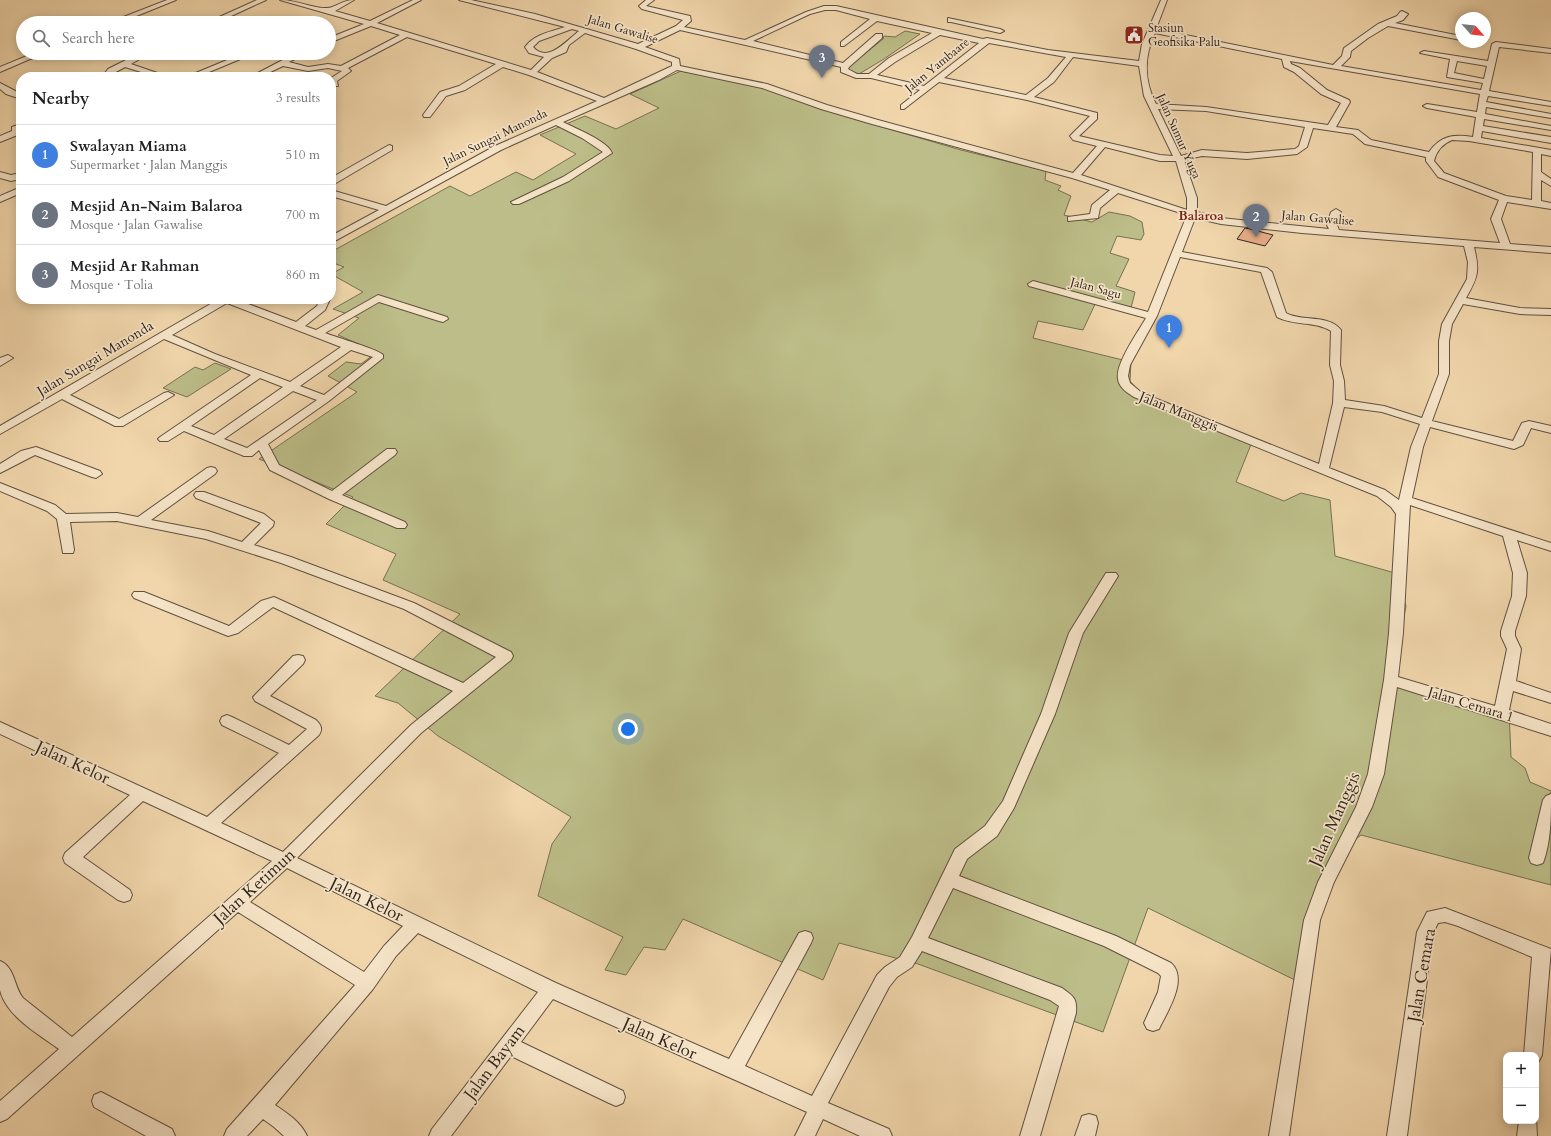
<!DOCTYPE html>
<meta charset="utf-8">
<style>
:root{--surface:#fff;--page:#f6f6f6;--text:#202124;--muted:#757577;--line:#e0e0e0;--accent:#8f2418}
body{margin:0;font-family:Cardo,serif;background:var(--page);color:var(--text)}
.controls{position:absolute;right:12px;bottom:12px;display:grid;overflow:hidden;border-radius:8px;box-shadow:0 2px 10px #0003}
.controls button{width:36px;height:36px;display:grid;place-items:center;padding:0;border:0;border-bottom:1px solid var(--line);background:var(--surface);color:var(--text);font:20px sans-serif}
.compass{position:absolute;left:1455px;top:12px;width:36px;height:36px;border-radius:50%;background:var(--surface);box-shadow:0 2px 10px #0003;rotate:117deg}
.you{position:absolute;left:628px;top:729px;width:14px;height:14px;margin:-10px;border:3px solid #fff;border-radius:50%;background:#1a73e8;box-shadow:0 0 0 6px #1a73e833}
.badge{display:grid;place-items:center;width:26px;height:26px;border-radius:50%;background:var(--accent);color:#fff;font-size:13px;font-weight:700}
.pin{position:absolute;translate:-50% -33px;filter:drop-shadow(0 1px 2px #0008)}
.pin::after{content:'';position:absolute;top:21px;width:14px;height:12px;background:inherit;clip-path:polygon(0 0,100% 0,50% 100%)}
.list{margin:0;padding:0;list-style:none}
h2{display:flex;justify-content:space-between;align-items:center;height:52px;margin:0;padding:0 16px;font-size:17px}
h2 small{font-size:13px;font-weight:400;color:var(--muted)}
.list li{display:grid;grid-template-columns:26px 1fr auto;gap:12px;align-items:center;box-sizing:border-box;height:60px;padding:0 16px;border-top:1px solid var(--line)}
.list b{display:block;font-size:15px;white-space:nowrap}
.list p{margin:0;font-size:13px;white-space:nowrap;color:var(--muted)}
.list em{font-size:13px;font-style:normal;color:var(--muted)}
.icon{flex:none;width:22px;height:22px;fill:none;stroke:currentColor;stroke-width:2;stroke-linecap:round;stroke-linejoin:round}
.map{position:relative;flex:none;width:1551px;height:1136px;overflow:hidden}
.search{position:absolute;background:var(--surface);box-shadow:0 2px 10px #0003;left:16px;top:16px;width:320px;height:44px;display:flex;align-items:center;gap:10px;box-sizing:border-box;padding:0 14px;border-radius:22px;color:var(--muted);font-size:15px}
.panel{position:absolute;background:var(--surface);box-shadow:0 2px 10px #0003;left:16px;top:72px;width:320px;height:232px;border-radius:16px}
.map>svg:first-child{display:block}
.green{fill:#bcbd88;stroke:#767153}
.building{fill:#e8ad8a;stroke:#31251e}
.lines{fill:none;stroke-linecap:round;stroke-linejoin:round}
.minor-casing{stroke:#615141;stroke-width:2}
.minor{fill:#f6e4c8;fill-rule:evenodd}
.labels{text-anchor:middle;stroke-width:3.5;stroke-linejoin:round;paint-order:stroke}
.far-poi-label{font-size:12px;fill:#31251e;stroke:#f6e4c8;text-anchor:start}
.far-street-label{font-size:12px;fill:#31251e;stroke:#f6e4c8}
.far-quarter-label{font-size:13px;font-weight:bold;fill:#7a1f14;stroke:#f6e4c8}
.street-label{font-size:14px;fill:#31251e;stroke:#f6e4c8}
.near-street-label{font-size:17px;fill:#31251e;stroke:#f6e4c8}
</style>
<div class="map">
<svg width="1551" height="1136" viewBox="0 0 1551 1136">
<rect width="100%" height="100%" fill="#f1d6ab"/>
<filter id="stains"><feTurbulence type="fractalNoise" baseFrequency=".005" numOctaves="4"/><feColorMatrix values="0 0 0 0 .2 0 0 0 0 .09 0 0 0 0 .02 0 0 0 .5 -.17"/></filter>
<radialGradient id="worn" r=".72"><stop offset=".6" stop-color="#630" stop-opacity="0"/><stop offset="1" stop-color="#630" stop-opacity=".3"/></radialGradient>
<path class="green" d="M905,31L920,34L884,59L859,74L846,69L883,39L884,36L895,37Z
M681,71L760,86L831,112L961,150L1046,171L1045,180L1061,186L1058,190L1071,196L1064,215L1092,222L1109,212L1130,216L1142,222L1144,234L1141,240L1117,236L1110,253L1129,259L1116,286L1135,292L1131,308L1097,300L1083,330L1038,321L1033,338L1131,362L1130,381L1150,404L1252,442L1236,482L1284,501L1301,493L1330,500L1335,556L1395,573L1406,606L1392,678L1509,710L1511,757L1525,768L1530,782L1551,791V885L1361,835L1338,853L1303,984L1148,908L1103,1032L918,964L839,943L823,980L683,919L665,950L644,947L626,975L605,970L623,937L538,896L552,844L571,817L438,736L398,703L375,696L460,614L383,580L396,554L326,524L353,497L259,459L357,392L328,376L346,362L361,364L377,352L338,335L359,318L333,309L363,292L331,274L344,267L331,262V252L450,186L470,196L516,172L533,180L576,154L540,135L585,116L616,129L659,108L630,94Z
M215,363L231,369L187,397L163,388L195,367L203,370Z"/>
<path class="building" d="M1245,228L1250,229L1273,235L1265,246L1237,239Z"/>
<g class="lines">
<g class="minor-casing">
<path id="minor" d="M167,0H176L119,23H108Z
M257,0H266L216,23H206Z
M280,0C297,0 314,9 327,8C335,8 342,0 354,0L335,11L370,21L413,0H421L377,23L531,70L544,57L529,53L525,47C535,34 550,32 565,27L459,0H471L535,14L638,44L676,26L683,20L642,9L639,6L646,0H654L646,6L690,16L691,21L684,27L745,40L806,12L824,6H836L983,39L987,38L1048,50L1139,61L1142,44L1161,0H1167L1156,29L1333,65L1342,56L1344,48L1378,24L1397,16L1400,12L1402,11L1408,14L1403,20L1395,23L1461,36V40L1388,26L1368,38L1351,51L1350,57L1341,66L1481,90L1483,83L1447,77L1450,59L1420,53L1424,51L1488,61L1492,44L1496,42L1551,49V53L1499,47L1489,91L1551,102V106L1488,96L1486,102L1551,114V118L1486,107L1485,114L1551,126V130L1484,119L1483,126L1551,137V143L1482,131L1481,138L1551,150V156L1541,154V172L1551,179V186L1541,180V201L1551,203V209L1507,202L1501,219L1510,244L1551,247V253L1474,247C1480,271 1478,277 1466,298L1520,308L1551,309V315L1520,314L1463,304L1452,324L1449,341V374L1432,421L1513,441L1522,423L1529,421L1551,426V433L1531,428L1523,445L1514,449L1430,427L1423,447L1412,498L1551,543V551L1517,540L1527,573L1526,596L1515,631V636L1521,649L1516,681L1551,693V703L1513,691L1509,710L1551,724V736L1397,687L1384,774L1372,807L1334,882L1320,920L1289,1136H1269L1304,920L1318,882L1356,807L1368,774L1384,680L1389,633L1396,514L1391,507L1377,496L1134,397C1128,393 1119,388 1118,379C1115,364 1138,332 1146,318L1029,286L1028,284L1033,281L1148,312L1187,215L1118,193L1100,208L1098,218L1068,221V217L1090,214L1092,205L1110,190L1072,178L872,124L821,109L762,88L677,70L659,80L563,122C574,128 608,141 612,153L569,181L519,204H513L511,202L563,177L603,152L582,138L556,125L501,150L331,243V236L379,210L331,196V190L386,206L495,146L597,101L529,75L503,67L465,90L446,96L430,117H424L423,115L440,92L459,86L496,64L407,37L348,68L351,71L337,81L338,86H332L331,78L342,71L328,68L308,71L283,66L260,77H250L296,53H306L289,62L308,67L328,64L341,66L400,35L371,26L329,43V38L364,24ZM825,10H836L870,19L841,42V46H844L877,21L932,33L889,58L869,74H857L848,69L849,67L882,38V34H876L843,63L753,41L810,14ZM572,29L579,31C567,40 548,64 533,47L539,41ZM680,30L841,67V72L856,78H871L920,90L901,105V109H904L939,82L1027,100L1090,116L1070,136L1073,140L1097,146L1073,173L878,120L827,105L767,84L680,66L679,59L645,47ZM585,33L636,49L672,62V66L604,98L537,72L552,58L566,52L569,45ZM1155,33L1282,59L1284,67L1294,72L1321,94L1341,103L1328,125L1206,107L1156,104C1144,81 1144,56 1155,33ZM940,35L979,43L924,86L877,75L895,62ZM989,43L1066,57L1048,78L1026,95L944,78ZM1073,57L1139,66L1144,96L1173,156L1160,155L1079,136L1097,119V113L1034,97L1054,82ZM1290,61L1480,94L1477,112L1427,104L1423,106L1427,108L1476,117L1473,137C1454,134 1441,135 1429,152L1371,140L1358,130L1336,127L1350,102L1349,100L1327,90L1300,68L1291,64ZM1457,61L1487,66L1484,79L1454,73ZM1158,109L1206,111L1305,127L1299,146L1295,149L1247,153L1202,150L1181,156ZM1313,128L1353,134L1365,144L1426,157V161L1438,177L1499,200L1491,219L1500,243L1339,230L1337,225L1341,212L1336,209L1331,212L1327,225L1329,229L1221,218L1197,212V198L1184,160L1202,156L1247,159L1297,154L1307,147ZM1452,140L1469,141L1533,152L1532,200L1506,196L1444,173L1434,161C1436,152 1442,144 1452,140ZM1105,147L1160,161H1176L1187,198V210L1081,175ZM1195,218L1221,224L1302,233L1464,246L1468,262L1467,279L1442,324L1439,341V374L1422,418L1384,406L1345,400L1344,381L1340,365L1341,330C1329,314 1302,322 1286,313L1272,272L1267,268L1182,252ZM1180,257L1261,272L1277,317C1294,326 1316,321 1331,331L1330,365L1334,381L1333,403L1319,464L1142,393L1130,383L1128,376L1130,365L1157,316ZM1344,407L1382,412L1420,424L1411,447L1399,500L1385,490L1329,468ZM1410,505L1503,536L1513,573L1512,596L1501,631V636L1507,649L1495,706L1398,677L1403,633Z
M948,18L1000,29L1004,31L1000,33L951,22H948Z
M34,53H44L0,72V67Z
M140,53H150L131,64L169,77H157L125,67L114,73L110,77H102L108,69Z
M244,53H255L197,77H186Z
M0,83L21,94V99L6,94L0,89Z
M21,124L20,134L0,142V136L12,131V127Z
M389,145L392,146V150L336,183H331V178Z
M0,172L11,175L21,173V179L11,181L0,178Z
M21,187V193L0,202V196Z
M378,295L447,317L448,319L443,322L439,321L379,302L325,333C335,337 380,350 383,355V358L329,401L268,444L279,465L332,491L387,449H395L397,452L395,455L342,495L405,522L407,525L405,528H397L329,499L270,470L259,450L252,456H244L184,431L168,441H160L158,439L160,437L251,375L164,339L70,395L119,419L164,393L168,392L174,395L123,426H115L62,399L0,434V426L219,299H235L296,322L317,306L320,299H330L325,310L305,326L316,330ZM227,303L341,347L290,382L215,354L172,335ZM351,350L373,357L324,395L300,386ZM260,378L283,387L214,435L191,426ZM293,391L317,400L247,448L224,439Z
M8,355L13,358L0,366V358Z
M36,447L100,471L102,474L96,478L92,477L35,455L0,473V464L21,451Z
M211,467L215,468L217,471L215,474L151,520L208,531L242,542L261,523L196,498L194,495L196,492H204L264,514L274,522L273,526L254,545L291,557L414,603L511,652L513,656L511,660L421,733L297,858L556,983L729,1059L799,933L805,931L811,933L813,938L811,943L745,1066L812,1096L877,975L885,967L900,957L912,937L955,849L985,826L1003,801L1041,714L1069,633L1106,573H1116L1118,576L1083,633L1055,714L1014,808L997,836L967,859L959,876L1116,936L1171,963C1189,979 1167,1012 1159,1029L1153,1031L1147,1029L1144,1023L1158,992L1161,976L1158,973L1104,946L953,888L928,938L1062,988C1074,997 1077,998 1076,1013L1040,1136H1020L1059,1006L1050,1000L922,951L912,967L897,977L889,987L828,1103L889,1129L892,1136H860L823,1119L815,1136H795L807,1112L553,999L521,1042L623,1091L625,1097L623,1103L616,1106L609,1103L511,1056L451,1136H429L432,1129L538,992L418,933L396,956L373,989L275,1105C287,1113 301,1122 307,1136H284L274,1127L263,1119L247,1136H224L227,1129L355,985L238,912L7,1119L0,1122V1101L59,1049C38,1034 6,1016 0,990C0,981 0,970 0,961C15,967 14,987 23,998L72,1037L272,861L143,801L83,857L130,890L132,895L130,900L124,902L118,900L65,863L63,858L65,853L130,795L0,734V722L207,817L279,753L222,725L220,721L222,717L227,715L232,717L289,745L307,729L255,701L253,697L293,656L298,655L303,656L305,660L303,664L270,696L316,720C321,725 323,729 319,735L221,823L283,852L411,725L453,691L273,607L238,633L228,636L134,598L132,595L134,592H144L229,626L261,601L274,597L463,683L496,657L404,609L281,563L206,539L117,521L70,522L74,550L73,553H63L57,519L47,511L0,491V483L55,505L66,514L117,513L138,517L207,468ZM287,868L403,926L384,946L364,972L250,902Z
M1551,794C1551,816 1551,842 1543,863L1537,865L1531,863L1529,858L1543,800L1546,796Z
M1445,908L1551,949L1542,1055L1539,1061L1536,1062V1055H1524L1532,957L1458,926L1445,922L1438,923L1433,933L1407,1136H1387L1417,932L1427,912Z
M101,1092L172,1129L175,1136H146L94,1107L92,1101L94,1095Z
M1089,1114L1096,1116L1098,1123L1095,1136H1075L1082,1116Z
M1536,1118L1537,1136H1517L1519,1121H1536Z"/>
</g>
<use href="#minor" class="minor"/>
</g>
<defs>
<g id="civic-square" transform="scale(1)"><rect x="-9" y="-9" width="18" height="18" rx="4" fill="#8f2418" stroke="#f6e4c8"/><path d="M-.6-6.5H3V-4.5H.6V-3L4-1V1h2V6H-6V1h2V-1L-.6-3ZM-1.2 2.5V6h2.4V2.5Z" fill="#fff"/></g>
</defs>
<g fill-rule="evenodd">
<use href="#civic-square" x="1134" y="35"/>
</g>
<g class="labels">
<g class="far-poi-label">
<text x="1148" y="32">Stasiun<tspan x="1148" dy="14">Geofisika Palu</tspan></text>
</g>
<g class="far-street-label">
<text transform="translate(623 29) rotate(17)" y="4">Jalan Gawalise</text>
<text transform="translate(937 65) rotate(-39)" y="4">Jalan Yambaare</text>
<text transform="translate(1179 136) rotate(66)" y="4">Jalan Sumur Yuga</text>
<text transform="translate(495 137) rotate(-26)" y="4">Jalan Sungai Manonda</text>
<text transform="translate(1318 218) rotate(5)" y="4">Jalan Gawalise</text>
<text transform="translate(1096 288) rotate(15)" y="4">Jalan Sagu</text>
</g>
<g class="far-quarter-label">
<text x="1201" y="220">Balaroa</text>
</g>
<g class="street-label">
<text transform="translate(95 358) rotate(-31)" y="5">Jalan Sungai Manonda</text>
<text transform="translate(1179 411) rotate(22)" y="5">Jalan Manggis</text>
<text transform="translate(1471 704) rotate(17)" y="5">Jalan Cemara 1</text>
</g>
<g class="near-street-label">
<text transform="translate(73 762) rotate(25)" y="6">Jalan Kelor</text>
<text transform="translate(1334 819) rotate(-66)" y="6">Jalan Manggis</text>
<text transform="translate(254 886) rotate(-42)" y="6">Jalan Ketimun</text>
<text transform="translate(367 899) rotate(26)" y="6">Jalan Kelor</text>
<text transform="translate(1421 975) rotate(-80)" y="6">Jalan Cemara</text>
<text transform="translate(660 1038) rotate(24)" y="6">Jalan Kelor</text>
<text transform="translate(494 1062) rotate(-53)" y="6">Jalan Bayam</text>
</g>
</g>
<rect width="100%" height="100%" filter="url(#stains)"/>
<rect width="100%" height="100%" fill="url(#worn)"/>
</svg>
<div class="controls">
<button>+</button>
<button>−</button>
</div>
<svg class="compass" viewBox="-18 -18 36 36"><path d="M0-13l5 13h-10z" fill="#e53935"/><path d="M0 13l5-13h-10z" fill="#757577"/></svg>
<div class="you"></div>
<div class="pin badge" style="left:1169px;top:348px;background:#3f7fe0">1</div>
<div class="pin badge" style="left:1256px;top:237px;background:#6b7280">2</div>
<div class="pin badge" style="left:822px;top:78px;background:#6b7280">3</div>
<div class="search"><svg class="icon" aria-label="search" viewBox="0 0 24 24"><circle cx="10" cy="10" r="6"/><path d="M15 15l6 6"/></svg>Search here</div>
<section class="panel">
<h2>Nearby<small>3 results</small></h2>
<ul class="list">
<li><span class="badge" style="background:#3f7fe0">1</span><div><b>Swalayan Miama</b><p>Supermarket · Jalan Manggis</p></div><em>510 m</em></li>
<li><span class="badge" style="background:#6b7280">2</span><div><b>Mesjid An-Naim Balaroa</b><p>Mosque · Jalan Gawalise</p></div><em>700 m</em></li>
<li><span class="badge" style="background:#6b7280">3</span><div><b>Mesjid Ar Rahman</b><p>Mosque · Tolia</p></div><em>860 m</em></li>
</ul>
</section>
</div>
